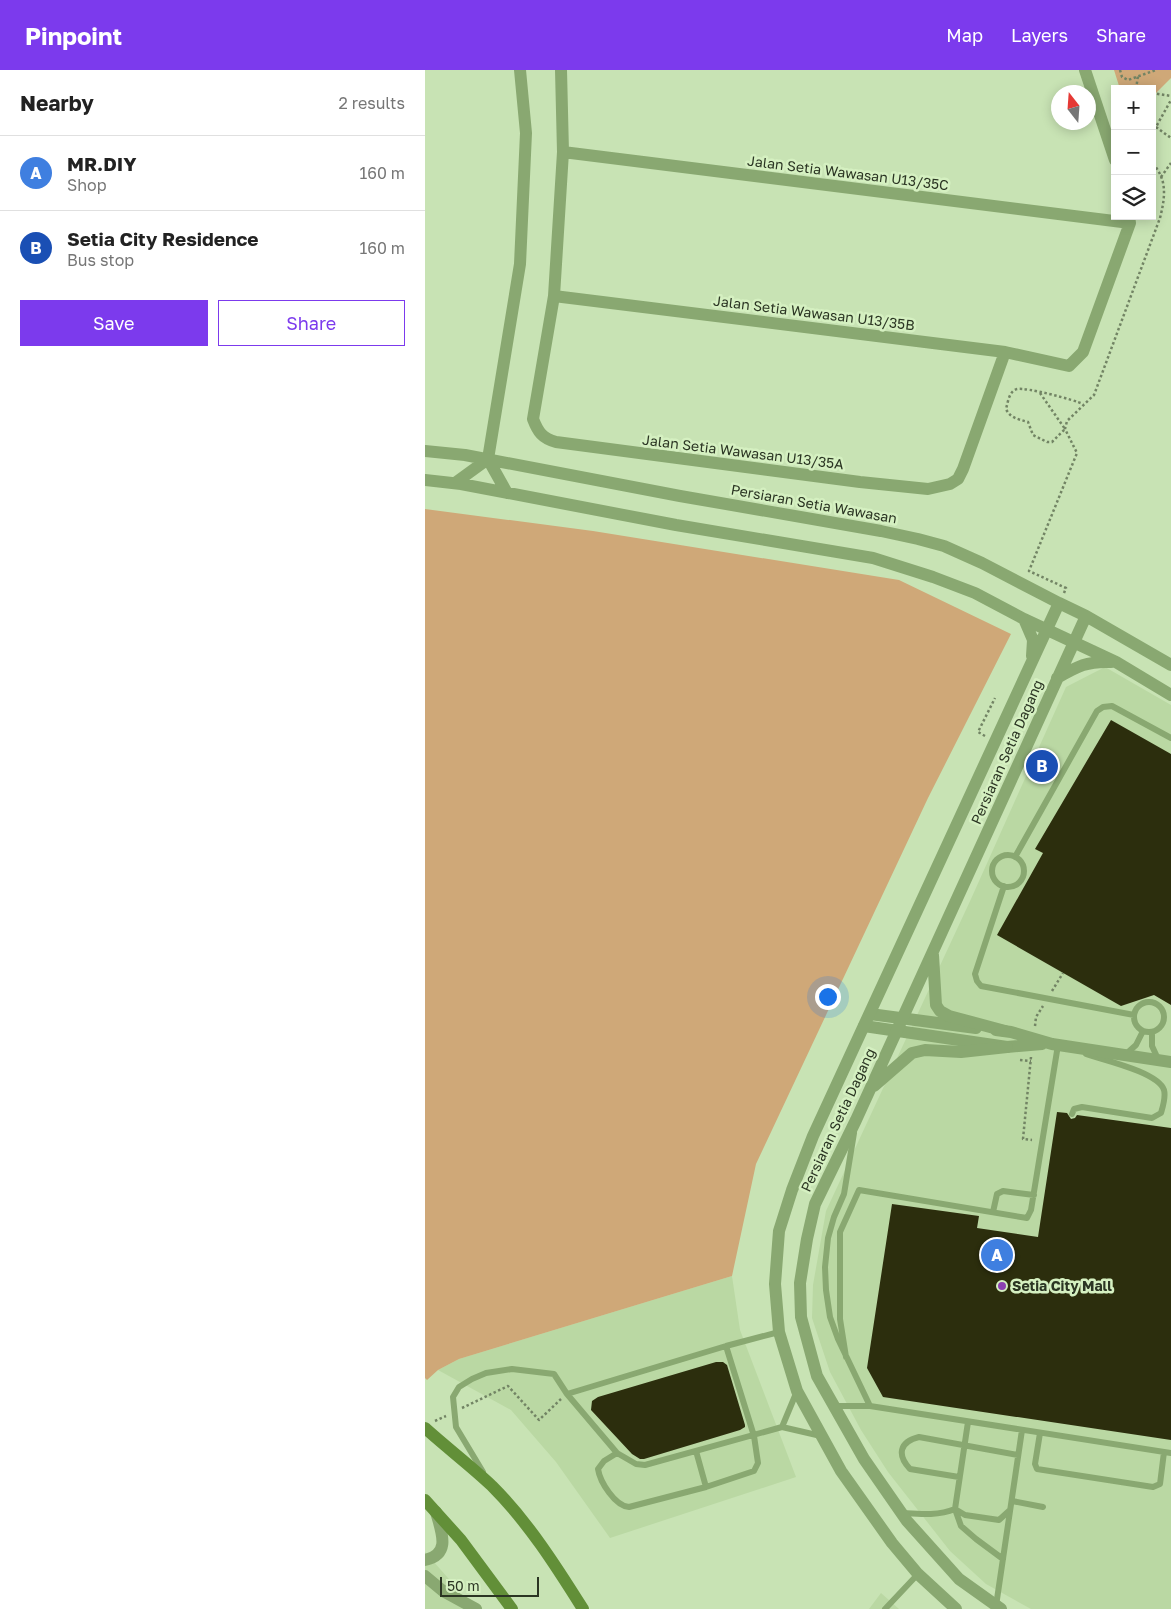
<!DOCTYPE html>
<meta charset="utf-8">
<style>
:root{--surface:#fff;--page:#f6f6f6;--text:#222;--muted:#767676;--line:#e0e0e0;--accent:#7c3aed}
body{margin:0;font-family:"Golos Text",sans-serif;background:var(--page);color:var(--text)}
.controls{position:absolute;right:15px;top:15px;display:grid;overflow:hidden;border-radius:0px;box-shadow:0 2px 12px #0003}
.controls button{width:45px;height:45px;display:grid;place-items:center;padding:0;border:0;border-bottom:1px solid var(--line);background:var(--surface);color:var(--text);font:25px sans-serif}
.compass{position:absolute;left:626px;top:15px;width:45px;height:45px;border-radius:50%;background:var(--surface);box-shadow:0 2px 12px #0003;rotate:343deg}
.scale{position:absolute;left:15px;bottom:12px;width:99px;box-sizing:border-box;padding-left:5px;border:2px solid #2b3523;border-top:0;font-size:14px;line-height:18px;white-space:nowrap;color:#2b3523;-webkit-text-stroke:4px #d5f0c1;paint-order:stroke}
.you{position:absolute;left:402px;top:926px;width:18px;height:18px;margin:-12px;border:4px solid #fff;border-radius:50%;background:#1a73e8;box-shadow:0 0 0 8px #1a73e833}
.badge{display:grid;place-items:center;width:32px;height:32px;border-radius:50%;background:var(--accent);color:#fff;font-size:16px;font-weight:700}
.pin{position:absolute;translate:-50% -50%;border:2px solid #fff;box-shadow:0 1px 5px #0006}
.list{margin:0;padding:0;list-style:none}
h2{display:flex;justify-content:space-between;align-items:center;height:65px;margin:0;padding:0 20px;font-size:21px}
h2 small{font-size:16px;font-weight:400;color:var(--muted)}
.list li{display:grid;grid-template-columns:32px 1fr auto;gap:15px;align-items:center;box-sizing:border-box;height:75px;padding:0 20px;border-top:1px solid var(--line)}
.list b{display:block;font-size:19px;white-space:nowrap}
.list p{margin:0;font-size:16px;white-space:nowrap;color:var(--muted)}
.list em{font-size:16px;font-style:normal;color:var(--muted)}
.actions{display:flex;gap:10px;padding:15px 20px}
.actions a{flex:1;padding:11px 0;border:1px solid var(--accent);border-radius:0px;text-align:center;font-size:18px;color:var(--accent)}
.actions .main{background:var(--accent);color:#fff}
.icon{flex:none;width:28px;height:28px;fill:none;stroke:currentColor;stroke-width:2;stroke-linecap:round;stroke-linejoin:round}
.map{position:relative;flex:none;width:746px;height:1539px;overflow:hidden}
header{display:flex;align-items:center;gap:30px;box-sizing:border-box;height:70px;padding:0 25px;background:var(--accent);color:#fff}
header strong{font-size:24px}
nav{display:flex;gap:28px;margin-inline-start:auto;font-size:18px}
main{display:flex}
aside{flex:1;background:var(--surface)}
.map>svg:first-child{display:block}
.built{fill:#bad8a3}
.green{fill:#cfa878}
.building{fill:#2c2e0d}
.lines{fill:none;stroke-linecap:round;stroke-linejoin:round}
.path{stroke:#728464;stroke-width:2.5;stroke-dasharray:2.5 2.5;stroke-linecap:butt}
.service{stroke:#89a871;stroke-width:6}
.minor{stroke:#89a871;stroke-width:12}
.tertiary{stroke:#89a871;stroke-width:12}
.secondary{stroke:#628f38;stroke-width:12}
.poi-dot{fill:#8c41b3;stroke:#d5f0c1;stroke-width:2}
.labels{text-anchor:middle;stroke-width:5;stroke-linejoin:round;paint-order:stroke}
.street-label{font-size:14px;fill:#2b3523;stroke:#d5f0c1}
.poi-label{font-size:14px;font-weight:bold;fill:#2b3523;stroke:#d5f0c1;text-anchor:start}
</style>
<header>
<strong>Pinpoint</strong>
<nav><a>Map</a><a>Layers</a><a>Share</a></nav>
</header>
<main>
<aside>
<h2>Nearby<small>2 results</small></h2>
<ul class="list">
<li><span class="badge" style="background:#3f7fe0">A</span><div><b>MR.DIY</b><p>Shop</p></div><em>160 m</em></li>
<li><span class="badge" style="background:#1a4fb4">B</span><div><b>Setia City Residence</b><p>Bus stop</p></div><em>160 m</em></li>
</ul>
<div class="actions"><a class="main">Save</a><a>Share</a></div>
</aside>
<div class="map">
<svg width="746" height="1539" viewBox="0 0 746 1539">
<rect width="100%" height="100%" fill="#c8e3b4"/>
<path class="built" d="M680,597L746,635V1539H606L561,1514L525,1481L463,1402L436,1360L405,1302L387,1248L388,1215L401,1141L546,829L641,617Z
M307,1206L315,1260L371,1407L185,1468L131,1392L86,1340L13,1300L34,1289Z
M0,1482L31,1517L44,1539H0Z
M456,1523L474,1539H444Z"/>
<path class="green" d="M689,0H746V8L727,27V19H695Z
M0,439L168,461L474,510L586,564L503,728L331,1094L307,1206L34,1289L13,1300L2,1310L0,1308Z"/>
<path class="building" d="M686,650L746,684V935L729,925L696,936L572,865L618,783L610,779Z
M632,1042L642,1043L646,1049L650,1048L652,1045L746,1058V1370L458,1327L442,1298L467,1134L554,1146L552,1158L613,1167Z
M291,1292H298L302,1295L320,1355V1357L315,1360L219,1389H215L207,1384L166,1340L167,1331L173,1327Z"/>
<g class="lines">
<path class="path" d="M695,0L697,7L703,10L731,0
M711,19L713,6
M727,23L746,26
M731,57L746,68
M727,64L746,30
M736,107L746,93
M615,323L640,359L627,372H622L608,365L603,352C593,349 585,348 581,339C583,332 584,321 592,319C601,317 650,330 658,334
M639,523L641,518L604,501L652,383L640,359L642,351L669,325L735,148C740,128 743,109 727,93
M560,666L553,662L570,628
M608,693L628,703
M627,921L638,903
M610,956L611,947L618,936
M606,987L598,1069L607,1070
M595,990L606,991
M37,1338L83,1316L114,1350L136,1329
M10,1351L21,1346"/>
<path class="service" d="M567 801a16 16 0 1 1 32 0a16 16 0 1 1-32 0Z
M590,787L672,641L678,637L687,636L746,668
M579,816L550,904L552,911L556,916L709,945
M709 947a15 15 0 1 1 30 0a15 15 0 1 1-30 0Z
M727,962V976L733,989
M701,984L711,975L718,961
M647,1044L649,1039L657,1037L727,1048L736,1043C738,1036 741,1027 739,1020C733,1002 678,990 661,984
M429,1063L419,1124L409,1147L403,1168L400,1197L401,1220L405,1247L413,1269L445,1336
M568,1142L572,1124L578,1121L609,1125
M421,1287L415,1249V1162L434,1120L602,1148L606,1140L633,975H635
M142,1324L192,1383L211,1394L220,1395L357,1357L396,1366
M410,1336H445L746,1383
M357,1357L372,1321
M615,1363L610,1394L612,1399L728,1417L735,1414L739,1382
M271,1381L281,1417
M192,1383L179,1391L173,1399C175,1412 190,1436 204,1437L281,1417L329,1401L333,1393L329,1366L301,1276
M58,1402L31,1357L28,1327L34,1317L47,1309L61,1303L87,1299L129,1304L142,1324L301,1276L354,1262
M534,1407L485,1399C472,1385 474,1372 494,1367L593,1385
M587,1431L618,1437
M530,1439L536,1456L551,1469L578,1489
M530,1439L540,1445L574,1450L585,1440
M477,1443C494,1444 513,1446 530,1439L543,1352
M571,1536L597,1360
M460,1539L493,1504"/>
<path class="minor" d="M136,0L138,82L129,226L108,349C113,362 117,368 131,372L435,412L503,419L525,414L533,409L538,399L580,282
M660,0L690,90
M138,82L705,153
M129,226L580,282L644,296L658,282L705,153L704,146
M63,389L95,194L101,63L95,0
M445,944L551,958
M439,956L582,977L617,974
M571,960L586,962L627,974L746,992
M0,1490C27,1484 16,1461 11,1442
M0,1506L18,1521L51,1539"/>
<path class="tertiary" d="M0,381L40,385L255,426L456,461L493,469L519,476L557,493L634,533L661,546L746,595
M63,389L82,423
M0,410L36,414L251,455L448,488L508,507L550,523L599,549L691,592L746,625
M30,413L63,389
M599,549L608,570L607,586
M632,608C653,596 662,591 686,592
M508,885L511,935L515,941L524,946L580,961
M449,1016L487,983L500,980L536,982L582,977
M531,1539L493,1504L467,1473L416,1401L372,1321L354,1262L350,1214L354,1161L367,1120L388,1066L634,533
M576,1539L534,1509L482,1451L439,1389L392,1306L376,1247L375,1213L382,1169L390,1134L431,1050L661,546"/>
<path class="secondary" d="M0,1358C22,1378 46,1396 67,1416C103,1452 131,1496 158,1539
M0,1430L36,1470L87,1539"/>
</g>
<circle class="poi-dot" cx="577" cy="1216" r="5"/>
<g class="labels">
<g class="street-label">
<text transform="translate(423 103) rotate(7)" y="5">Jalan Setia Wawasan U13/35C</text>
<text transform="translate(389 243) rotate(7)" y="5">Jalan Setia Wawasan U13/35B</text>
<text transform="translate(318 382) rotate(7)" y="5">Jalan Setia Wawasan U13/35A</text>
<text transform="translate(389 434) rotate(10)" y="5">Persiaran Setia Wawasan</text>
<text transform="translate(582 682) rotate(-66)" y="5">Persiaran Setia Dagang</text>
<text transform="translate(413 1050) rotate(-65)" y="5">Persiaran Setia Dagang</text>
</g>
<g class="poi-label">
<text x="587" y="1221">Setia City Mall</text>
</g>
</g>
</svg>
<div class="controls">
<button>+</button>
<button>−</button>
<button><svg class="icon" aria-label="layers" viewBox="0 0 24 24"><path d="M12 4l9 5-9 5-9-5zM3 14l9 5 9-5"/></svg></button>
</div>
<svg class="compass" viewBox="-18 -18 36 36"><path d="M0-13l5 13h-10z" fill="#e53935"/><path d="M0 13l5-13h-10z" fill="#767676"/></svg>
<div class="scale">50 m</div>
<div class="you"></div>
<div class="pin badge" style="left:572px;top:1185px;background:#3f7fe0">A</div>
<div class="pin badge" style="left:617px;top:696px;background:#1a4fb4">B</div>
</div>
</main>
